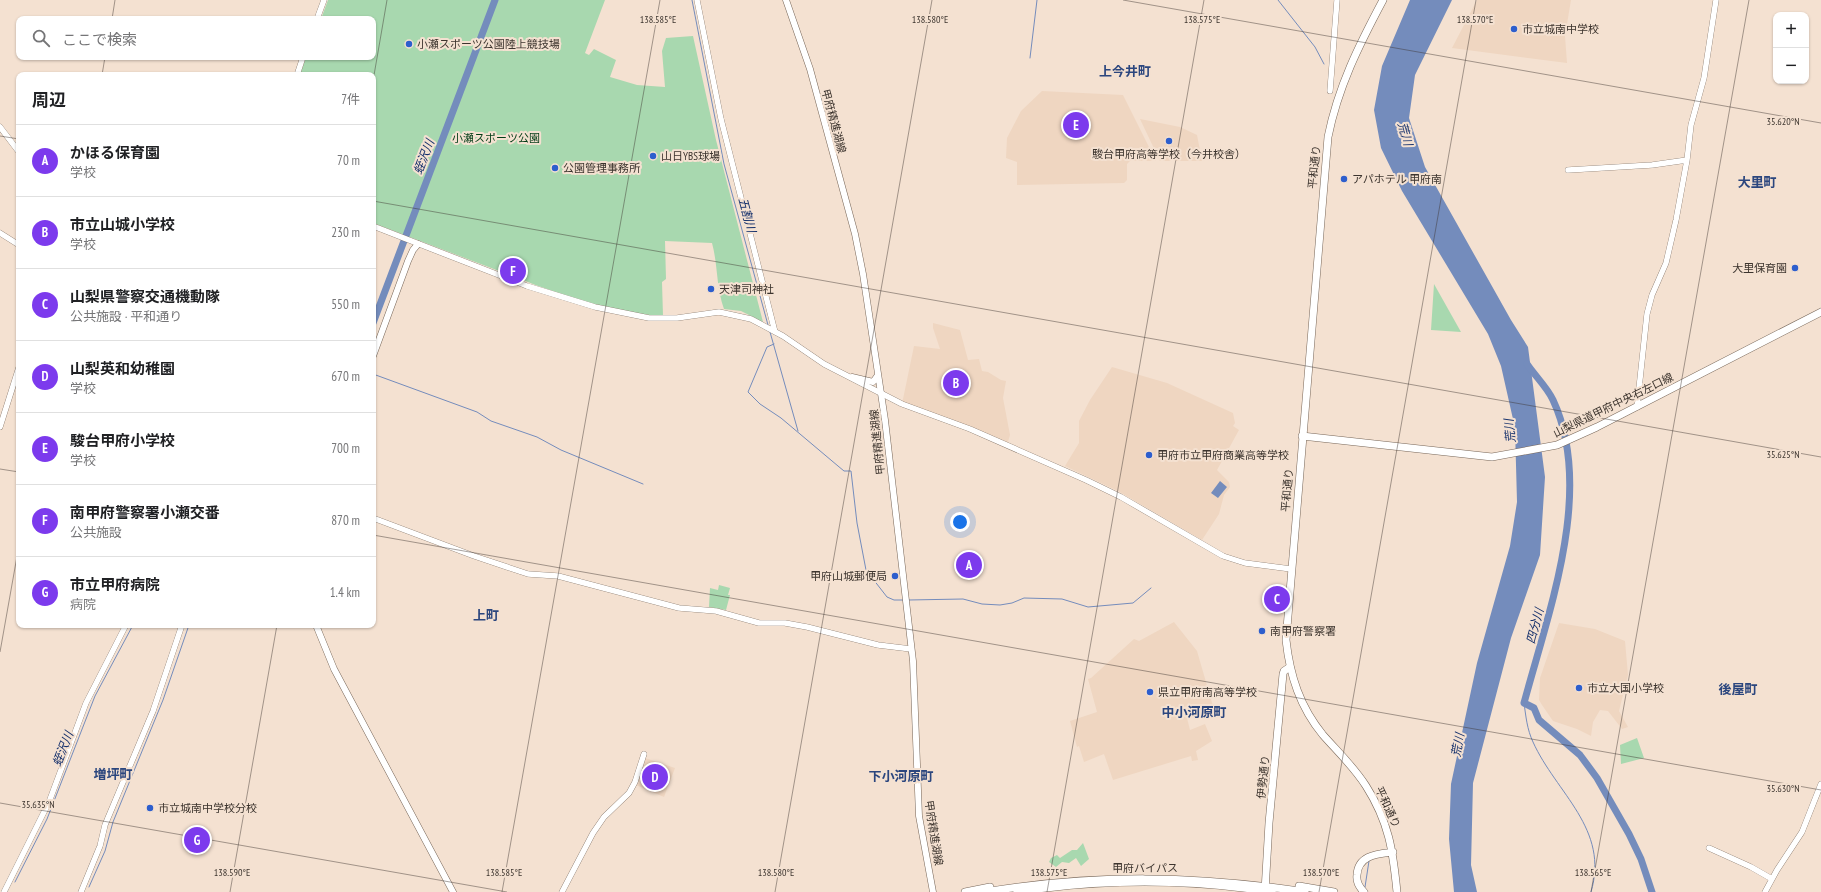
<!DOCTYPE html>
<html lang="ja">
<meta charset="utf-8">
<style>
:root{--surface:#fff;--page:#f2f2f2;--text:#202124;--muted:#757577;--line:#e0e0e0;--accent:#7c3aed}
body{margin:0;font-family:"PT Sans Narrow","Noto Sans JP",sans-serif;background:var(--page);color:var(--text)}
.controls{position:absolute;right:12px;top:12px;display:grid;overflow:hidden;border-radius:8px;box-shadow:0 1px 3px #0004}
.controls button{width:36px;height:36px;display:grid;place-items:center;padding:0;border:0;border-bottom:1px solid var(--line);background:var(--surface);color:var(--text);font:20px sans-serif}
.you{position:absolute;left:960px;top:522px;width:14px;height:14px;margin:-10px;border:3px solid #fff;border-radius:50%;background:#1a73e8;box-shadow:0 0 0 6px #1a73e833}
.badge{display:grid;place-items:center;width:26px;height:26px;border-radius:50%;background:var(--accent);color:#fff;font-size:13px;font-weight:700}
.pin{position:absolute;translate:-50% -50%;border:2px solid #fff;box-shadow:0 1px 4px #0006}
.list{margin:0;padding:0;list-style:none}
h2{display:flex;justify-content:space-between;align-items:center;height:52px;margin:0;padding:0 16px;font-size:17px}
h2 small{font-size:13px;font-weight:400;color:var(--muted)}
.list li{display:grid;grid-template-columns:26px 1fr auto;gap:12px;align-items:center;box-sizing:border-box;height:72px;padding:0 16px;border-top:1px solid var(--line)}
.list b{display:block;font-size:15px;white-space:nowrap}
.list p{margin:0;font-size:13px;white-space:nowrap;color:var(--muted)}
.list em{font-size:13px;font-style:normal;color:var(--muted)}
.icon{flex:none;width:22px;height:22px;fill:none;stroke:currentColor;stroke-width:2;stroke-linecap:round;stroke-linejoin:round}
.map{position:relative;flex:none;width:1821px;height:892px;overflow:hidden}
.search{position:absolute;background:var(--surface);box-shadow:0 1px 3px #0004;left:16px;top:16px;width:360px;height:44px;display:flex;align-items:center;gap:10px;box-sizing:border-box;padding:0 14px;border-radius:8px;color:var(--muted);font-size:15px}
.panel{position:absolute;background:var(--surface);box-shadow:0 1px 3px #0004;left:16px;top:72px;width:360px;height:556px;border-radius:8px}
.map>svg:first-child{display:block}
.built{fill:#efd6c1}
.green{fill:#a8d8af}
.water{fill:#748cbc}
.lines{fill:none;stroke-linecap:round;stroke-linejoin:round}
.stream{stroke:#748cbc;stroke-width:1}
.river{stroke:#748cbc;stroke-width:7}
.tertiary-casing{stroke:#786759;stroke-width:6}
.secondary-casing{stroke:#786759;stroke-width:7}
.primary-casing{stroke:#786759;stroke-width:8}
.trunk-casing{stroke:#786759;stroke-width:8}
.tertiary{stroke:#fff;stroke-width:5.5}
.secondary{stroke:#fff;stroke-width:6}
.primary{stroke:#fff;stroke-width:7}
.trunk{stroke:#fff;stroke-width:7}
.ticks{fill:none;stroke:#3c342e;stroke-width:1;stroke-opacity:0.45}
.poi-dot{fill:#2d5ecd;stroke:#f4e1d1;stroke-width:1.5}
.labels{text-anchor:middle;stroke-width:4;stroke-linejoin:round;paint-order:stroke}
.poi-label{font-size:11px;fill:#3c342e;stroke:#f4e1d1;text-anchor:start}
.street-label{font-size:11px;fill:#3c342e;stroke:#f4e1d1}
.park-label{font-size:11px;fill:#013b15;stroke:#f4e1d1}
.water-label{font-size:12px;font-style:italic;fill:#16316c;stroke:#f4e1d1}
.quarter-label{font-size:13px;font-weight:bold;fill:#2b467e;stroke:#f4e1d1}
.ticks-label{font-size:10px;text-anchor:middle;fill:#3c342e;stroke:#f4e1d1;stroke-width:4;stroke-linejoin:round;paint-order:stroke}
</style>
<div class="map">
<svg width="1821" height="892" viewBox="0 0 1821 892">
<rect width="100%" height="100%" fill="#f4e1d1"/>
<path class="built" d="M1477,0H1571L1565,36L1567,63L1452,48Z
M1042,91L1123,95L1156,161H1130L1127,164V180L1124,183L1017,185V162L1006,158L1007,138L1021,111Z
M1140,119L1180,127L1197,135L1202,161H1160Z
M933,323L960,330L968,360L979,359L982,371L988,372L1001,380L1006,381L1003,398L1010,435L1007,445L902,404L914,346L940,349L933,328Z
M1112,367L1167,383L1233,413L1235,423L1233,426L1239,430L1217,470L1229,482L1230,487L1224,495L1219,514L1202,540L1118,491L1065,466L1079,443V421L1090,400Z
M1174,622L1197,651L1215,713L1185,710L1190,730L1205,724L1212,741L1196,751L1198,760L1192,761L1191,756L1113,780L1104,754L1084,762L1079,746L1077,747L1070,721L1097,712L1088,679L1091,678L1134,639L1139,641Z
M1559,623L1595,629L1625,641L1628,675L1619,711L1628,727L1622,729L1608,711L1600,710L1593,722L1591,736L1577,729L1553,721L1542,705L1539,700L1540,678Z
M645,758L675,768L664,797L636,785Z"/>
<path class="green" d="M328,0H605L585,53L589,55L594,49L616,60L610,77L637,85L665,87L662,51L666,38L693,36L716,140L763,322L741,311L724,309C716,287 718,265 712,243L665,241L666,279L662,282L663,316C607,313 551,291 499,271C457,255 415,239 373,223V75H300L306,57H373V19H321Z
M1434,284L1461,332L1431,330Z
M719,585L730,588L728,595H730L726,610L709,607L710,588L718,590Z
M1637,738L1644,758L1621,764L1620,745Z
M1083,843L1089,859L1081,866L1076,858L1069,863L1062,862L1056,867L1049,862L1051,858L1057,855L1060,858L1072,850H1077Z"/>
<path class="water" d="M1410,0H1452L1415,75L1409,118L1425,167L1511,320L1528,347L1545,477L1540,555L1511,638L1473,783L1471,865L1477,892H1454L1449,839L1451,784L1477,663L1510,546L1517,502L1515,428L1501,366L1488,334L1402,191L1381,148L1374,110L1382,66Z
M1220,481L1227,487L1218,498L1211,493Z"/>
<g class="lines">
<path class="stream" d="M692,0L724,164L768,325
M1278,0L1315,47L1324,64
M1030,58L1037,0
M770,332L798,431
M774,344L767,347L748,392L760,404L781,418L838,466L844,471H851L857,523L866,570L887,597L894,600H904
M373,374L477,412L491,421L537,437L561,450L643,484
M909,600L963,599L982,604L1000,605L1012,603L1024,598L1062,599L1088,607L1133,603L1151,588
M1524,703C1526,717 1527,729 1533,742C1556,793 1610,829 1591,892
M15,882L47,819L95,696L133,625
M89,887L105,851L113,822L163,700L189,625
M1365,887L1369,861"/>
<path class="river" d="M373,323L495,0
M1527,364C1535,376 1547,387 1553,400C1595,490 1548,613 1524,703L1534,708L1539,720L1580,755L1597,778L1629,834L1641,859L1652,892"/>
<g class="tertiary-casing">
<path id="tertiary" d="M697,0L721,119L775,332
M317,19L324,0
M297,75L303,57
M1330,91L1337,0
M0,127L19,152
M1568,170L1652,165L1687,160
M373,226L527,286L595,307L649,318H677L719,312L751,319L783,336L824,364L902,404L970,429L1086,480L1121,497L1223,556L1245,563L1291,569
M0,233L19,245
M1637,407L1647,314L1652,295L1666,263L1676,220L1687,160L1691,125L1704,78L1716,0
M0,427L19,367
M373,518L474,556L528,574L558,576L679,608L716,611L759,623H785L807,627L878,645L911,649
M1709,848L1751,867L1772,879
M4,892L49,802L86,703L126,625
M81,892L100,846L105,825L153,711L182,625
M562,892L593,833L604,817L629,793L635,782L644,754
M1765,892L1777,870L1802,832L1821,784"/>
</g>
<g class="secondary-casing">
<path id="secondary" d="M786,0L810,69L855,234L863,274L885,420L913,661L919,816L933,892
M373,356L408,261L413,250L418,244
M852,377L873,382L878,375
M316,625L334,669L453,892"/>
</g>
<g class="primary-casing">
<path id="primary" d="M1302,436L1492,457L1557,445L1597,427L1821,312
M1265,891L1269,823L1283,674L1284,671L1290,667"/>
</g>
<g class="trunk-casing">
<path id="trunk" d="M1383,0C1359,45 1338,87 1328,137L1286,640C1290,676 1300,707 1323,735C1338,752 1354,767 1366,786C1389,822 1393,851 1397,892
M1299,886L1334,892
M965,892L990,887
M985,892C1095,874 1195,875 1305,892
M1017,892C1100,879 1189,879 1272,892
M1364,892C1359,887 1356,882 1357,875C1358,855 1377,854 1393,852"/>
</g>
<use href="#tertiary" class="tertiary"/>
<use href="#secondary" class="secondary"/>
<use href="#primary" class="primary"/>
<use href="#trunk" class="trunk"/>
</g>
<path class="ticks" d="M1123,0L1821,123M112,19L115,0M102,75L105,57M373,81L387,0M0,136L19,139M373,201L1821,457M0,469L19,472M373,535L1821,790M0,652L19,545M0,803L507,892M230,892L277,625M502,892L660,0M775,892L932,0M1047,892L1204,0M1319,892L1476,0M1591,892L1749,0"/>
<g class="poi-dot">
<circle cx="1514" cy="29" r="4"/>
<circle cx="409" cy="44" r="4"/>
<circle cx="1169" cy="141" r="4"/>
<circle cx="653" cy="156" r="4"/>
<circle cx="555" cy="168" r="4"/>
<circle cx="1344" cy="179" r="4"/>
<circle cx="1795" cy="268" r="4"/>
<circle cx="711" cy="289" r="4"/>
<circle cx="1149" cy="455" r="4"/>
<circle cx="895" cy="576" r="4"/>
<circle cx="1262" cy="631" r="4"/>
<circle cx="1579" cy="688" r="4"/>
<circle cx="1150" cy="692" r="4"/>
<circle cx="150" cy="808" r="4"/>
</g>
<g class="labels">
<g class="poi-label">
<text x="1522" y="33">市立城南中学校</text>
<text x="417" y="48">小瀬スポーツ公園陸上競技場</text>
<text x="1169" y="158" text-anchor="middle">駿台甲府高等学校（今井校舎）</text>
<text x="661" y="160">山日YBS球場</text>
<text x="563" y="172">公園管理事務所</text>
<text x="1352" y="183">アパホテル 甲府南</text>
<text x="1787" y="272" text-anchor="end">大里保育園</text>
<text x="719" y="293">天津司神社</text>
<text x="1157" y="459">甲府市立甲府商業高等学校</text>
<text x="887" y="580" text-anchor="end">甲府山城郵便局</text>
<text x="1270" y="635">南甲府警察署</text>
<text x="1587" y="692">市立大国小学校</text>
<text x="1158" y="696">県立甲府南高等学校</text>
<text x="158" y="812">市立城南中学校分校</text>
</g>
<g class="street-label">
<text transform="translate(834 121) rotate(75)" y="4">甲府精進湖線</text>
<text transform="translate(1314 167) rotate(-84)" y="4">平和通り</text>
<text transform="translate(1613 405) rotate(-26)" y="4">山梨県道甲府中央右左口線</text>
<text transform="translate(877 442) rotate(-96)" y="4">甲府精進湖線</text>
<text transform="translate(1287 490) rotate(-85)" y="4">平和通り</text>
<text transform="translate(1263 777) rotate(-84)" y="4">伊勢通り</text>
<text transform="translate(1388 807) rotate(65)" y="4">平和通り</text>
<text transform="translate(934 833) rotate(81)" y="4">甲府精進湖線</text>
<text x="1145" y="872">甲府バイパス</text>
</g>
<g class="park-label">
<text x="496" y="142">小瀬スポーツ公園</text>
</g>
<g class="water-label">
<text transform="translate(1405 134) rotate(74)" y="4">荒川</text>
<text transform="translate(424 157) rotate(-69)" y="4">蛭沢川</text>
<text transform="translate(747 215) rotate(75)" y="4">五割川</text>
<text transform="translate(1510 431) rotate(-96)" y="4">荒川</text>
<text transform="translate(1535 626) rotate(-75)" y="4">四分川</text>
<text transform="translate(1458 745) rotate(-80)" y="4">荒川</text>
<text transform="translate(63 749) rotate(-69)" y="4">蛭沢川</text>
</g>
<g class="quarter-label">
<text x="1125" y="76">上今井町</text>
<text x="1757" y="187">大里町</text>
<text x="486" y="620">上町</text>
<text x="1738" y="694">後屋町</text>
<text x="1194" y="717">中小河原町</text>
<text x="113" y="779">増坪町</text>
<text x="901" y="781">下小河原町</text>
</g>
</g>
<g class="ticks-label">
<text x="658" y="23">138.585°E</text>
<text x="930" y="23">138.580°E</text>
<text x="1202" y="23">138.575°E</text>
<text x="1475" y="23">138.570°E</text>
<text x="1783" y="125">35.620°N</text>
<text x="1783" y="458">35.625°N</text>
<text x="1783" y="792">35.630°N</text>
<text x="38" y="808">35.635°N</text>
<text x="232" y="876">138.590°E</text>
<text x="504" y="876">138.585°E</text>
<text x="776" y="876">138.580°E</text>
<text x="1049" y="876">138.575°E</text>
<text x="1321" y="876">138.570°E</text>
<text x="1593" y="876">138.565°E</text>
</g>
</svg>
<div class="controls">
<button>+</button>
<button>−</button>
</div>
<div class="you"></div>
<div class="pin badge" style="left:969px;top:565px">A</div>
<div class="pin badge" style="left:956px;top:383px">B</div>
<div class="pin badge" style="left:1277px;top:599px">C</div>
<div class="pin badge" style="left:655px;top:777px">D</div>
<div class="pin badge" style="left:1076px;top:125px">E</div>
<div class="pin badge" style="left:513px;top:271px">F</div>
<div class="pin badge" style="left:197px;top:840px">G</div>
<div class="search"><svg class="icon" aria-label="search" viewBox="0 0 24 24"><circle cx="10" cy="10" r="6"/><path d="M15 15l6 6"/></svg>ここで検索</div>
<section class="panel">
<h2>周辺<small>7件</small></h2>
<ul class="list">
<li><span class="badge">A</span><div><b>かほる保育園</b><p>学校</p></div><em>70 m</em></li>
<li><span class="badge">B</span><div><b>市立山城小学校</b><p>学校</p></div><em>230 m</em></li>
<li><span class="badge">C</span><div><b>山梨県警察交通機動隊</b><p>公共施設 · 平和通り</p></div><em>550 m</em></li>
<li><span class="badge">D</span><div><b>山梨英和幼稚園</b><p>学校</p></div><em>670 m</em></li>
<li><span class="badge">E</span><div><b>駿台甲府小学校</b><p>学校</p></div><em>700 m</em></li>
<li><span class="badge">F</span><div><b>南甲府警察署小瀬交番</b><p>公共施設</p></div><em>870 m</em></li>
<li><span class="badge">G</span><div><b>市立甲府病院</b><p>病院</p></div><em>1.4 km</em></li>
</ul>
</section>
</div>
